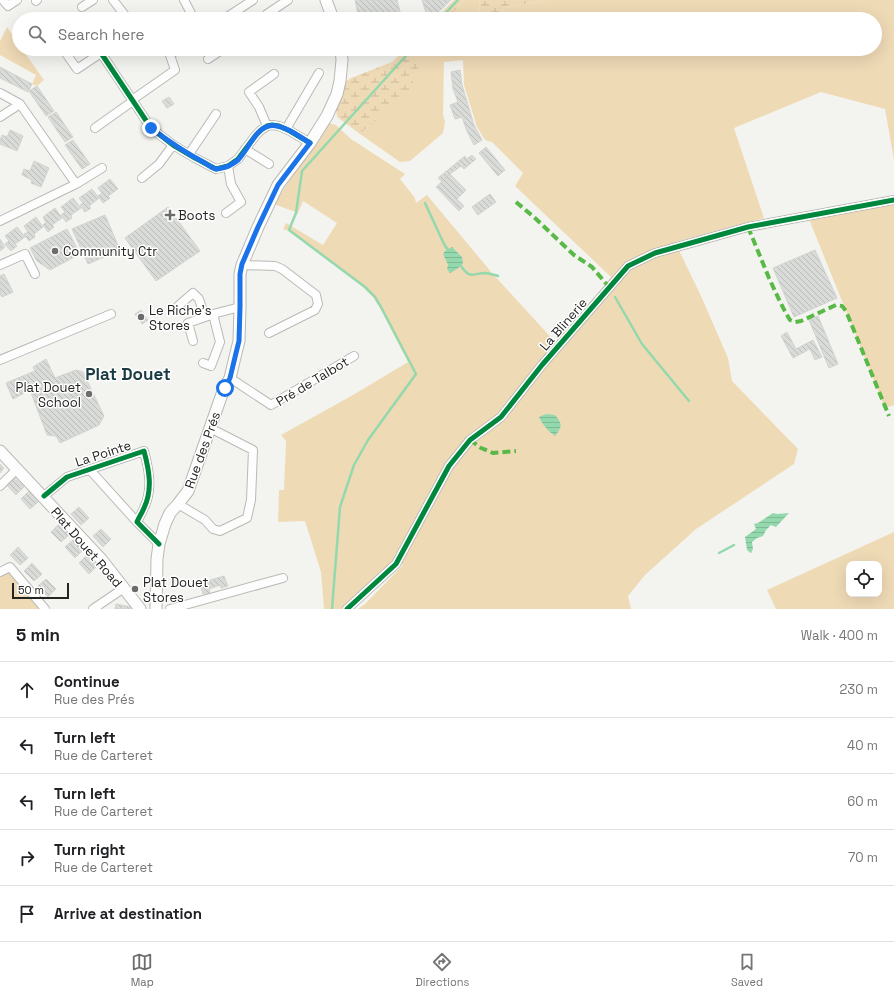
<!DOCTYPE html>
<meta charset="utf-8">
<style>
:root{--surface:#fff;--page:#f2f2f2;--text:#202124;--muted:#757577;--line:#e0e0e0;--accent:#6c6d6a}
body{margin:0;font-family:"Space Grotesk",sans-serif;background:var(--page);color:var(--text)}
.controls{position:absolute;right:12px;bottom:12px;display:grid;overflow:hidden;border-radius:8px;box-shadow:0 4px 16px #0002}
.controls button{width:36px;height:36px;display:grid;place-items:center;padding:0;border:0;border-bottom:1px solid var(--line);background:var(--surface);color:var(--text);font:20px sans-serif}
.scale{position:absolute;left:12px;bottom:10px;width:57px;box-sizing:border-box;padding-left:4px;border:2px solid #242522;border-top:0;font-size:11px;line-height:14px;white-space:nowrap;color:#242522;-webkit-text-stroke:3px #fff;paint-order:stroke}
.stop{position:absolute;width:12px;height:12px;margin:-9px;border:3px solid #1a73e8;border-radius:50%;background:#fff}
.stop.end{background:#1a73e8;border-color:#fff;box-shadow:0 1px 4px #0008}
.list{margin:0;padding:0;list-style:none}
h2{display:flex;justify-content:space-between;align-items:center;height:52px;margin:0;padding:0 16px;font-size:17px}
h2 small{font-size:13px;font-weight:400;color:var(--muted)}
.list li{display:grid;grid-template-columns:26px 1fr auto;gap:12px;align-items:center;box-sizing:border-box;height:56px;padding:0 16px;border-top:1px solid var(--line)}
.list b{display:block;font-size:15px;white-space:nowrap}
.list p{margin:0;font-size:13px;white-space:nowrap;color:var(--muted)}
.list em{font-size:13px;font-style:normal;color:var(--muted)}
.icon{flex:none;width:22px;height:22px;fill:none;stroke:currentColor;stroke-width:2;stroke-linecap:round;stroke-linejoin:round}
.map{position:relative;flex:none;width:894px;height:609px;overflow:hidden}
.search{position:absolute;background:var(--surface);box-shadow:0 4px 16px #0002;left:12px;right:12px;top:12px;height:44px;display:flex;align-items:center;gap:10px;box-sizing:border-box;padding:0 14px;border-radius:22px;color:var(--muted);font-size:15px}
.sheet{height:332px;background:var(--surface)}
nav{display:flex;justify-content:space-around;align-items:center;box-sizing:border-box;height:56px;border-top:1px solid var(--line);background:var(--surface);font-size:11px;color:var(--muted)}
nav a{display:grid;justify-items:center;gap:2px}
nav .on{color:var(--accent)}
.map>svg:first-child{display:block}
.green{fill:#efdab6;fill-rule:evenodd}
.wetland{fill:url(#wetland-marsh)}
.water{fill:url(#water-rules)}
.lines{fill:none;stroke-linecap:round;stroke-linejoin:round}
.stream{stroke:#94d8ad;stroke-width:2.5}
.building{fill:url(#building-back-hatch);stroke:#d3d4d0}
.minor-casing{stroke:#b9b9b6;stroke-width:10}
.major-casing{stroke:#b9b9b6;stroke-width:13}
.minor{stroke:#fdfdfd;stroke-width:8}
.major{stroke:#fdfdfd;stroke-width:11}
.quiet{stroke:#58b947;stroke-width:4;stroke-dasharray:8 4;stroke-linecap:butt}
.cycleway-casing{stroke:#fff;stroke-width:8}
.cycleway{stroke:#00873e;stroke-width:5}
.route{stroke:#1a73e8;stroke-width:5}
.poi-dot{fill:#6c6d6a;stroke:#fff;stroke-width:1.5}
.labels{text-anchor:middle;stroke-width:3;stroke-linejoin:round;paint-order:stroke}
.poi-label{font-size:13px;fill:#242522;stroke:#fff;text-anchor:start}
.street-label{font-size:13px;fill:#242522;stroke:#fff}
.district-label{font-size:17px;font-weight:bold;fill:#193a40;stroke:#fff}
</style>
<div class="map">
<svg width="894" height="609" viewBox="0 0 894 609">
<defs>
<pattern id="wetland-marsh" width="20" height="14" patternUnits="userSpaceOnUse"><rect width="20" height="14" fill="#efdab6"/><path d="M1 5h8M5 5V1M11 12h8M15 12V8" fill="none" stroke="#cdbb9c"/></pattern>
<pattern id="water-rules" width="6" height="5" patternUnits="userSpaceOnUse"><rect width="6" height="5" fill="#94d8ad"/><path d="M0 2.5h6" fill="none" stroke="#7fb995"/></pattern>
<pattern id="building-back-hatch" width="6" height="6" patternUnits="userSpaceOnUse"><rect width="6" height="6" fill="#d9dbd8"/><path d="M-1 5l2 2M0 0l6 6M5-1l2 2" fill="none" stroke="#babcb9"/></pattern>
</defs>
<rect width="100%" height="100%" fill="#f3f4ef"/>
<path class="green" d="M464,0H480L479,19H448Z
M548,0H894V160L885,109L821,92L734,128L764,218L675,242L701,296L728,358L732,381L798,449L794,464L696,529L645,575L628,596L631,609H358L365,604L403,565L395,560L341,609H324L321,572L305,521L278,522L279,490H284L286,441L281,435L353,395L408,362L380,308L373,297L360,284L289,231L283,229L286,223L323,245L337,223L303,201L298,213L274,204L328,123L336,125L351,139L405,174L400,179L415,198L416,203L427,195L492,273L557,344L611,277L515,186L523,173L492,142L485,140L477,127L464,85L463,60L444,62L443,114L445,122L443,133L410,161L400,162L360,134L408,93L425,49H875V19H493L506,7Z
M7,27L19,44V49H22L44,80L37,86L32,84L36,75L0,55V41Z
M894,203V405L885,408L809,219Z
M894,532V609H776L767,590ZM849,564H879V594H849Z
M8,572L12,575L42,609H0V577Z"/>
<path class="wetland" d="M454,0H464L448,19H435Z
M480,0H548L506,7L493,19H479Z
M405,49H425L409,93L360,134L337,117L336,109L346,81L351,78L392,62Z"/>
<path class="water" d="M452,247L462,257L463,263C460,268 455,270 450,273L447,269L448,265L443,254L445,251Z
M546,414L555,415C563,424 562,427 555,436C548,431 542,424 539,417Z
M773,513L777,514L789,513L776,527L771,525L766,530L763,536L757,538L752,542L753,549L751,553L747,550L745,537L756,529L754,524L758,523Z"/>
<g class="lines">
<path class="stream" d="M440,19L458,0
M425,203L444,244L448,250
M461,266C470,279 471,274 484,273C489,273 494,275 498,276
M615,297L642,344L689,401
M719,553L734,545
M332,609L340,507L354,465L368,440L416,374L381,307L375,297L365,287L289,230L296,213L302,171L412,49"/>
</g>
<path class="building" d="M355,0H397L402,19H359Z
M422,0H451L431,19H428Z
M0,67L32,84L28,92L0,78Z
M460,70L462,85L474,125L482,140L474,145L466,129L462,117L455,119L450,105L458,102L453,89L451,72Z
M37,86L54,111L46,116L29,91Z
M169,97L174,104L167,108L162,101Z
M56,112L73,137L65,142L48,117Z
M10,130L23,136L17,151L0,144V140L2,135L7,137Z
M73,140L90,164L82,169L65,145Z
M486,147L505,170L498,176L479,153Z
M472,155L476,159L464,169L461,166L450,174L442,182L438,178L465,156L467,159Z
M34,161L49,168L41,187L31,183L32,180L22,175L24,169L30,171Z
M450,174L466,190L457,199L464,206L459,211L436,187Z
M110,179L118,189L108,196L110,198L103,203L98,196L102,193L98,188Z
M92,189L99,198L89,206L91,208L85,212L80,205L83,203L79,198Z
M490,194L496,202L478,215L472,207Z
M73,198L81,208L71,215L72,218L66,222L61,215L65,212L61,207Z
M168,207L200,251L156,281L125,238Z
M55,208L62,218L52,225L54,227L48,232L43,225L46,222L43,217Z
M105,215L120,250L88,264L72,229Z
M36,217L43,227L34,234L35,237L29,241L24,234L28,232L24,226Z
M17,227L25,237L15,244L17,246L11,251L5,244L9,241L5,236Z
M67,229L80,254L50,270L37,261L30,248Z
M0,239L5,247L0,251Z
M815,250L837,298L794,317L773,268Z
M4,274L13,292L2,297L0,294V276Z
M141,310L148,320L142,324L135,314Z
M818,316L838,364L829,368L809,320Z
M787,332L796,349L813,340L822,357L815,360L810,349L793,358L781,336Z
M46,359L55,378L76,370L83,372L104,416L99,425L60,443L56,436L47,435L30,390L13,399L6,383L35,371L33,367Z
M0,464L4,468L0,473Z
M14,477L24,487L16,495L6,484Z
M29,491L38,502L30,509L21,499Z
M79,507L89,518L81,525L71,514Z
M59,524L69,535L61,542L51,532Z
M101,529L111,539L103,547L93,536Z
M73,540L83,550L75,558L65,547Z
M18,547L28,558L20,565L10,555Z
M87,555L97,566L89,574L79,563Z
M32,563L42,574L34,581L24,571Z
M224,576L228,586L221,588L220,585L209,589L210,593L203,594L200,583Z
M46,579L56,589L48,597L38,586Z
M116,604L131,607V609H115Z"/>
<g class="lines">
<g class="minor-casing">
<path id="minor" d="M3,0L8,6L17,0
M113,0L128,19
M184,0L194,19
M36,1L37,0
M82,7L93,0
M224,19L253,0
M264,19L267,14L288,0
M63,49L77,69L107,49
M101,53L151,128L173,145L195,158L216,169L228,166L238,159L256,135L261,130L267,126L272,125L279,126L290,131L310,143
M208,59L223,49
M0,93L20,104
M132,100L175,70L170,55L178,49
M0,117L20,104L76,184L0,221
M267,126L259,107L249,92L274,74
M95,128L133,101
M286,129L319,73
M245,149L269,164
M189,154L216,114
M142,178L159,164L173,145
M76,184L102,168
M226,213L241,202L231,184L228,166
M0,265L25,254L35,274
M242,265L275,266L282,269L316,295L318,304L315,310L269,333
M178,306L193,293L199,299L205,317L213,314
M193,341L188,323L205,317
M0,360L111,314
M203,363L211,366L220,342L213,314L240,307
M230,378L271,405L354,356
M90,470L137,522
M0,486L17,469
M44,496L67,477L144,451C149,470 153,489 144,508C142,513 139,517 137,522L159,544
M178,504L205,520L213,529L220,531L247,518L251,500L253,450L210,428
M0,572L10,567L45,609
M93,609L124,588
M170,609L283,578
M347,609L396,564L449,466L470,440L501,417L542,365L628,266L655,253L748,227L894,200"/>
</g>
<g class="major-casing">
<path id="major" d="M326,0L333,19
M0,451L101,559L140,609
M156,609L157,559L159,544L165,524L170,513L178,504L188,491L222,394L230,378L236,353L239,341L240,307V274L242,265L258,227L278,185L310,143L327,116L337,94L340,81L342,60L341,49"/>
</g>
<use href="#minor" class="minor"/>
<use href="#major" class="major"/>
<path class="quiet" d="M516,202L535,218L574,255L592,267L609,287
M748,227C755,244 762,261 769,278C776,293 782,307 790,320L795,322L801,321L836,305L842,306L846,311L889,416
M470,440L481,448L493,453L516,451"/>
<g class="cycleway-casing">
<path id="cycleway" d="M101,53L151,128L173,145L195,158L216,169L228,166L238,159L256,135L261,130L267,126L272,125L279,126L290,131L310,143
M44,496L67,477L144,451C149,470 153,489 144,508C142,513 139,517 137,522L159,544
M347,609L396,564L449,466L470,440L501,417L542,365L628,266L655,253L748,227L894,200"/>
</g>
<use href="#cycleway" class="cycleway"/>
</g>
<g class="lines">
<path class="route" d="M151,128C168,141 186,153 205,163C208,165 212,168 216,169C217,169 221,168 222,168C228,167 233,164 238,160C250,148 257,122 277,126C289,128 300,137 310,143L278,185L258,227L242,264L240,274V307L239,341L236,353L230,378L225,388"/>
</g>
<g class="poi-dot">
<path d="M168 209h4v4h4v4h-4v4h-4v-4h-4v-4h4z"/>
<circle cx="55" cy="251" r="4"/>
<circle cx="141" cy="317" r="4"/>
<circle cx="89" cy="394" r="4"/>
<circle cx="135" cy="589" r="4"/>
</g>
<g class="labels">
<g class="poi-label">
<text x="178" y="220">Boots</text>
<text x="63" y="256">Community Ctr</text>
<text x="149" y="315">Le Riche's<tspan x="149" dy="15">Stores</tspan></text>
<text x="81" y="392" text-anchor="end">Plat Douet<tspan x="81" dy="15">School</tspan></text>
<text x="143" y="587">Plat Douet<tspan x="143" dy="15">Stores</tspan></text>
</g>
<g class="street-label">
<text transform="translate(563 324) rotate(-49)" y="5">La Blinerie</text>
<text transform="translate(312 381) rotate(-31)" y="5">Pré de Talbot</text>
<text transform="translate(202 450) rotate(-70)" y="5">Rue des Prés</text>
<text transform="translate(103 453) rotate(-18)" y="5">La Pointe</text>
<text transform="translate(87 547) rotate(49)" y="5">Plat Douet Road</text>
</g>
<g class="district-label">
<text x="128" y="380">Plat Douet</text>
</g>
</g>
</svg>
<div class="controls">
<button><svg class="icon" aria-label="locate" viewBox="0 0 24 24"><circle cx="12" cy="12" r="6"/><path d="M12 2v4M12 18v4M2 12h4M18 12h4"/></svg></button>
</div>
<div class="scale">50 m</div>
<div class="stop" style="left:225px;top:388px"></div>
<div class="stop end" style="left:151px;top:128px"></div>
<div class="search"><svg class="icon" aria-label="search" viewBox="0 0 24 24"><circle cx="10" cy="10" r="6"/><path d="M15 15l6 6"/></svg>Search here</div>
</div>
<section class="sheet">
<h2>5 min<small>Walk · 400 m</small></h2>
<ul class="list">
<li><svg class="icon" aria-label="ahead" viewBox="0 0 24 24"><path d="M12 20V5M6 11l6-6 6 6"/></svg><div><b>Continue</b><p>Rue des Prés</p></div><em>230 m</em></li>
<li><svg class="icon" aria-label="left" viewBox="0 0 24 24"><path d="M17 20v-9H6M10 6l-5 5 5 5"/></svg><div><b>Turn left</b><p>Rue de Carteret</p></div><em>40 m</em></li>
<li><svg class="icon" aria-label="left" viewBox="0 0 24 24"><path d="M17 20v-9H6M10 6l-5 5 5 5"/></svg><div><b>Turn left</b><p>Rue de Carteret</p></div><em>60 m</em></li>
<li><svg class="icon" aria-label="right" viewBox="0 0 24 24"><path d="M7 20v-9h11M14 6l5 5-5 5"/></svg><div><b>Turn right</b><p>Rue de Carteret</p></div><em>70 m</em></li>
<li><svg class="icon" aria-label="arrive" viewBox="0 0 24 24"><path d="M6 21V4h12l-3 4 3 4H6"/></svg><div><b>Arrive at destination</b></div></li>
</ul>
</section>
<nav>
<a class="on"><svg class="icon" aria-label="map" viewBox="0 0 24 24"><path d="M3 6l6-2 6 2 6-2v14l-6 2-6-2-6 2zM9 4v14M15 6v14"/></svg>Map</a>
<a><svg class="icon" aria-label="directions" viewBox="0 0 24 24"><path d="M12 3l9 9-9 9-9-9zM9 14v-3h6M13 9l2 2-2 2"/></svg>Directions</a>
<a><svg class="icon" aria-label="saved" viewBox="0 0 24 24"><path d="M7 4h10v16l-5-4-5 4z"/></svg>Saved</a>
</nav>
